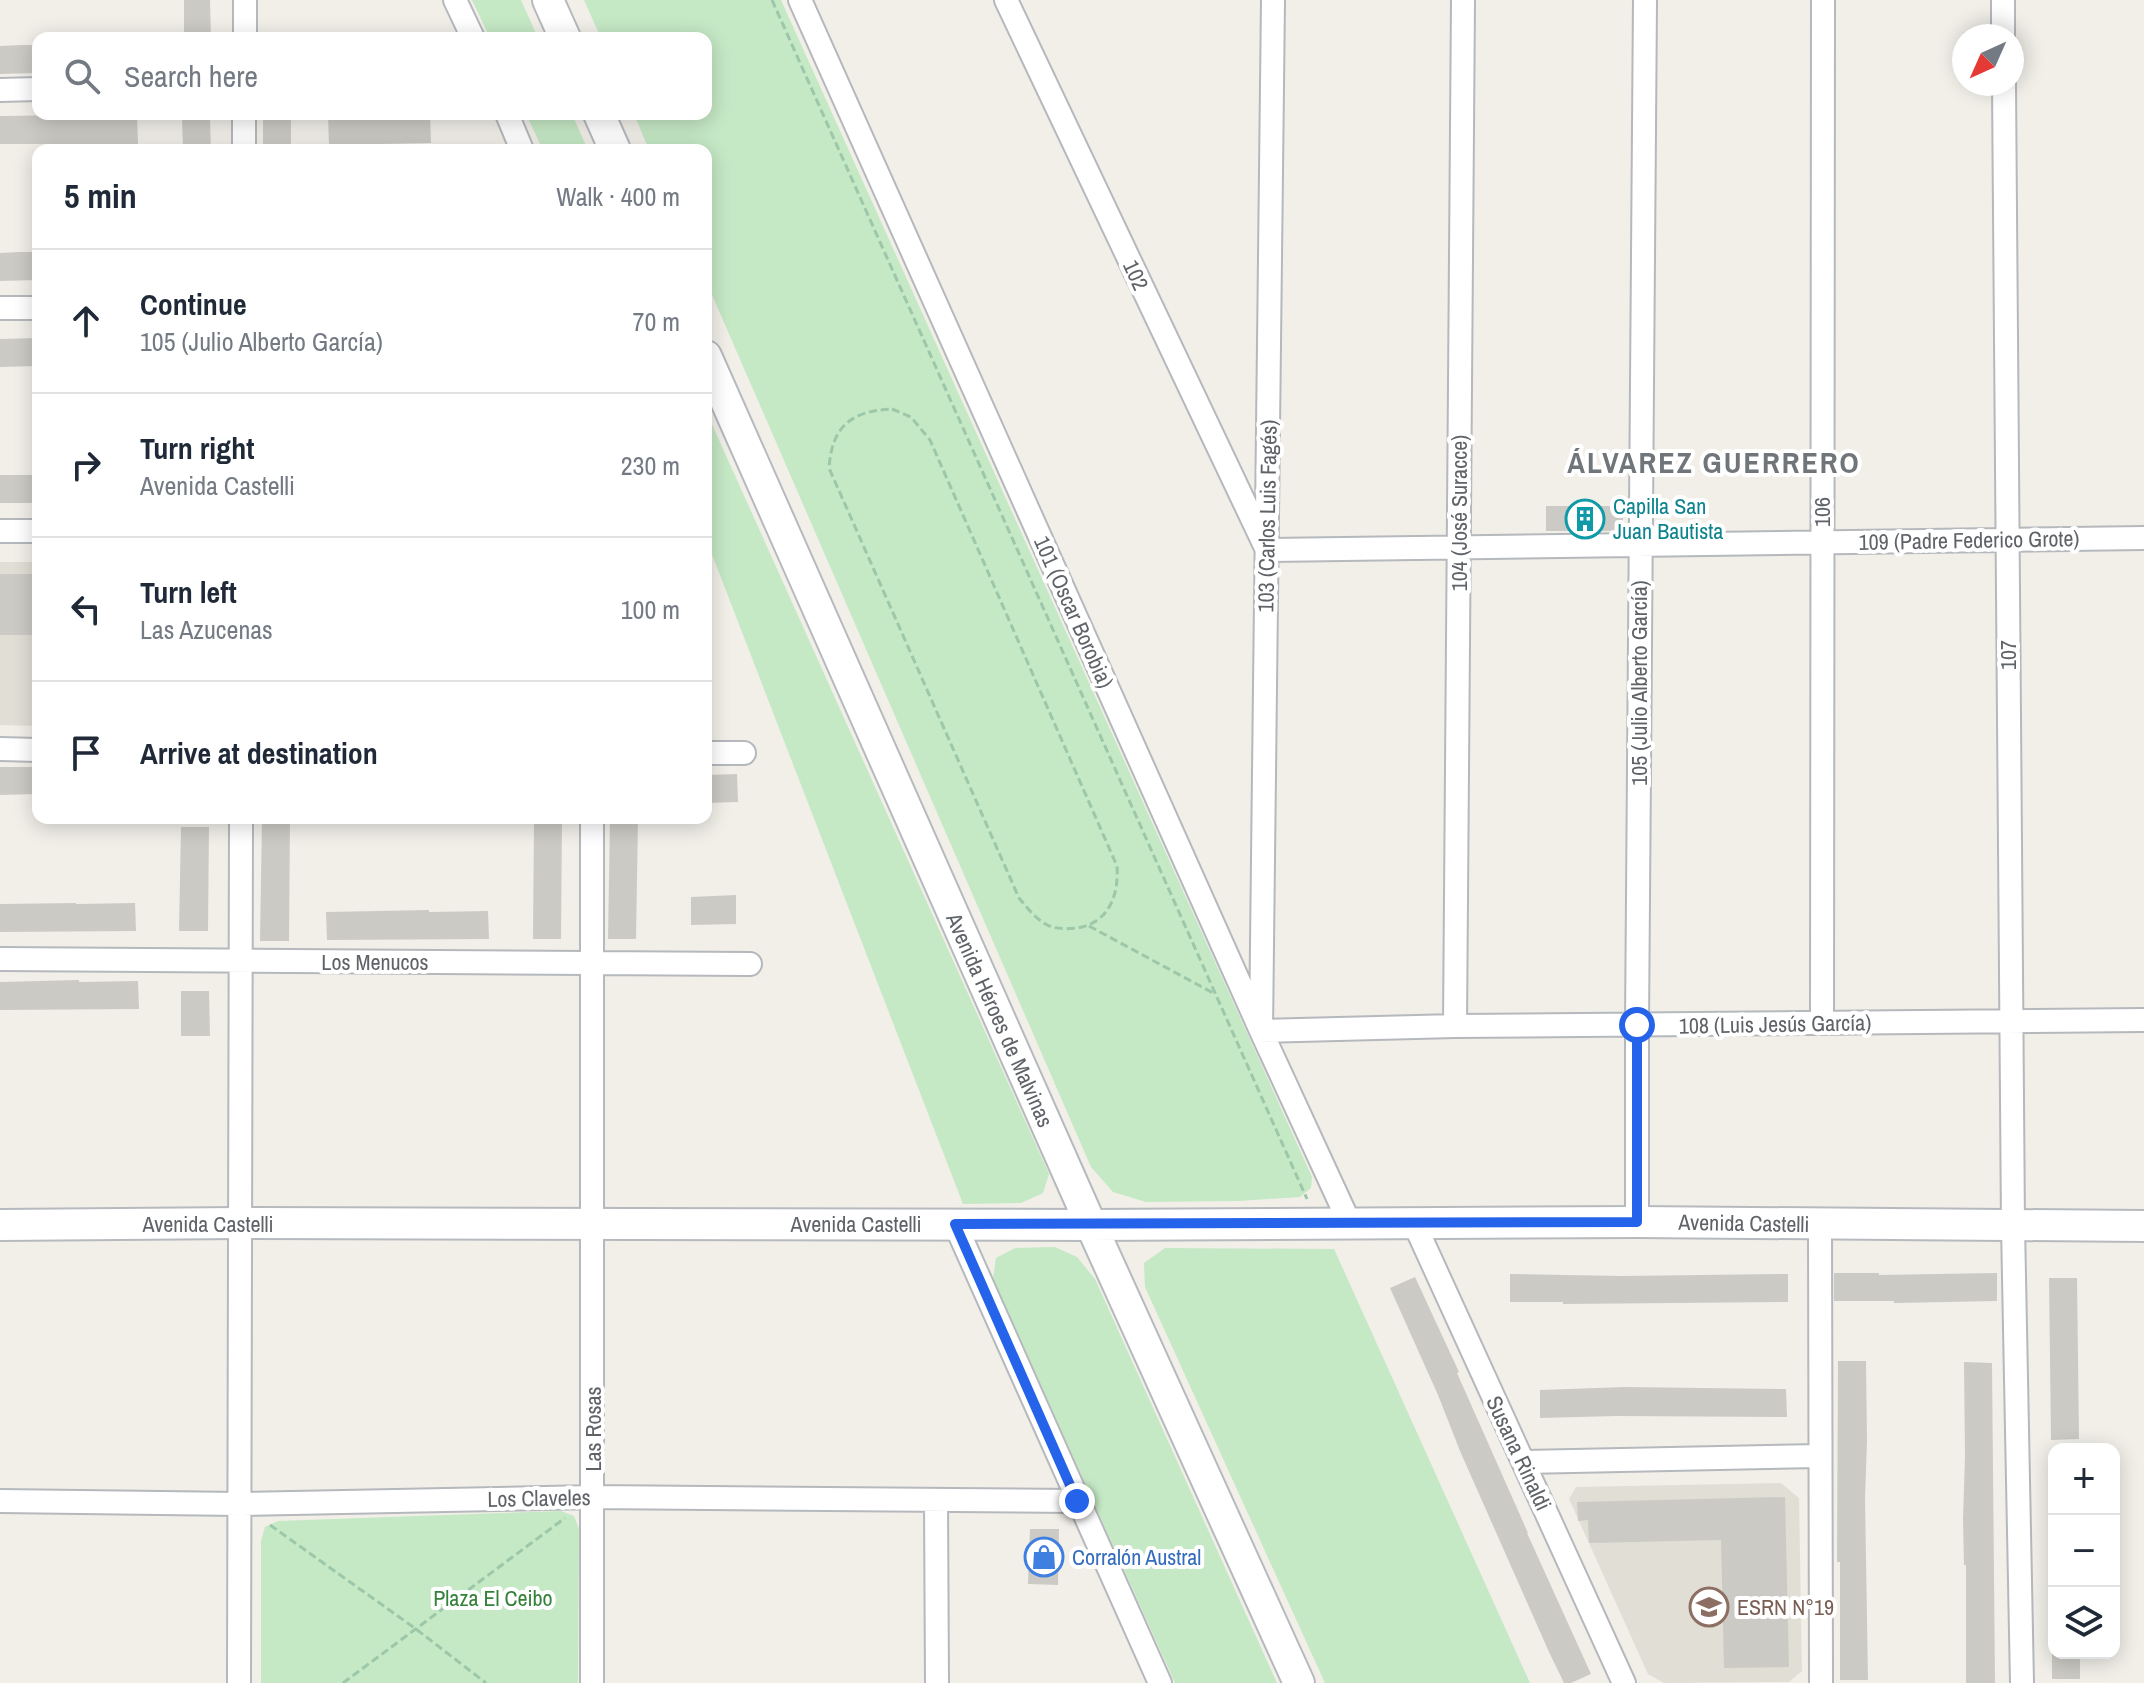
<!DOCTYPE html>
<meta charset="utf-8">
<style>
:root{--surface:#fff;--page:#f2f2f3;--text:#1f2937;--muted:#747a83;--line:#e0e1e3}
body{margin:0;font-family:"Archivo Narrow",sans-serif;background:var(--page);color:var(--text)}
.controls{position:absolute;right:24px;bottom:24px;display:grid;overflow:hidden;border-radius:16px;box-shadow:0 4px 20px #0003}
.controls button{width:72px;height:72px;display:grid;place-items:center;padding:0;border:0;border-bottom:2px solid var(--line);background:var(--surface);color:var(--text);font:40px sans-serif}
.compass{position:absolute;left:1952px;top:24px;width:72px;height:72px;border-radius:50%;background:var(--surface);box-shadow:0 4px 20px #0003;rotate:225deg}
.stop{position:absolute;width:24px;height:24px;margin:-18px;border:6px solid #2563eb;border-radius:50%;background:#fff}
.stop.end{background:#2563eb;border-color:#fff;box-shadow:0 2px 8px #0008}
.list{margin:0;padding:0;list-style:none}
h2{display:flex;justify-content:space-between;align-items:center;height:104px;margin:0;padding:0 32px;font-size:34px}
h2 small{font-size:26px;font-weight:400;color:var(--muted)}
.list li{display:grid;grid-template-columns:52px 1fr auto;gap:24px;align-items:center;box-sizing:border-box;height:144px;padding:0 32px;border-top:2px solid var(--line)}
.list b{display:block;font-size:30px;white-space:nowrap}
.list p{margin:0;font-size:26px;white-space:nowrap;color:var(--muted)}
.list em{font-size:26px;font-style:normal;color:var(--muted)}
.icon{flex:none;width:44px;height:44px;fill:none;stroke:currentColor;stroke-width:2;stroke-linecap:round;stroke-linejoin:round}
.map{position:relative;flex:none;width:2144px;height:1683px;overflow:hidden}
.search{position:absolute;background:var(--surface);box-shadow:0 4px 20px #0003;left:32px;top:32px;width:680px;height:88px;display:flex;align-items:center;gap:20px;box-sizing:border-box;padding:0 28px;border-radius:16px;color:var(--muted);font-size:30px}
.panel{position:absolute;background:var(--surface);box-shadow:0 4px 20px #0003;left:32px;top:144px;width:680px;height:680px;border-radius:16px}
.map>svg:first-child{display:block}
.education{fill:#e1ded6}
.green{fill:#c5e8c5}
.building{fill:#cccac5}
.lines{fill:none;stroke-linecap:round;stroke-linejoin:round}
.street-casing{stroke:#b5b8bc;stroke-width:26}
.secondary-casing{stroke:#b6babf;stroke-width:34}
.path{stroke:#9cc7a9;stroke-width:3;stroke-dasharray:8 4;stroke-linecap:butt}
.street{stroke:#fff;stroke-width:22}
.secondary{stroke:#fff;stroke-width:30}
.route{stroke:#2563eb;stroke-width:10}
.labels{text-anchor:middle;stroke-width:8;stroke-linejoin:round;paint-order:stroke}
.street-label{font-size:22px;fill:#5f6368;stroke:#fff}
.culture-label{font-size:22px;fill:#0d838f;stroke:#fff;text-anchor:start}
.shop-label{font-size:22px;fill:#366cbe;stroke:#fff;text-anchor:start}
.park-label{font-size:22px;fill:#348238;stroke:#fff}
.education-label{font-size:22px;fill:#785e54;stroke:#fff;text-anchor:start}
.district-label{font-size:30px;font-weight:bold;letter-spacing:2px;fill:#70757a;stroke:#fff}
</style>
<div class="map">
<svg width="2144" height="1683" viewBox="0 0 2144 1683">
<rect width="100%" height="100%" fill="#f1efe8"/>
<path class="education" d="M38,560V726L0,725V562H36Z
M1781,1483L1799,1498L1802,1671L1789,1682L1664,1683L1648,1674L1569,1499L1576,1487Z"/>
<path class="green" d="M472,0H521L538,38H490Z
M584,0H781L1312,1177L1311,1188L1300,1197L1238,1201L1146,1202L1113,1192L1091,1167L706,281V150H649L634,114H706V38H601Z
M526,114H572L588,150H543Z
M706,411L1049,1174L1043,1193L1021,1203L963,1204L706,539Z
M1055,1247L1077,1257L1095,1279L1277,1683H1175L993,1279L996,1258L1015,1248Z
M1165,1248L1334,1249L1530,1683H1325L1145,1287L1144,1263Z
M561,1511L574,1516L579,1529L578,1683H261V1541L265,1527L278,1521Z"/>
<path class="building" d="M184,0H210L211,38H184Z
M21,45H38V73L0,74V46Z
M78,115V117L137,116L138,144H0V116Z
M430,115L431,143L329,145L328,116Z
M182,118L210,119L211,150H183Z
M263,120H291V150H263Z
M19,252H38V280L0,281V253Z
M38,338V366L0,367V339Z
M0,475H38V503H0Z
M1546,506H1623V531H1546Z
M0,574H38V635H0Z
M0,767H38V794L0,795Z
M737,774L738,802L706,803V775Z
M262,818H290L289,941H260Z
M534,818H562L561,939H533Z
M610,818H638L636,939H608Z
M181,827H209L208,931H179Z
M736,895V924L691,925V897Z
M76,903V904L135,903L136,931L0,932V904Z
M429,910V912L488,911L489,939L327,940L326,912Z
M79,980V982L138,981L139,1009L0,1010V982Z
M181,991H209L210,1036H181Z
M1834,1273H1879V1275L1997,1273V1301L1894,1303V1301H1834Z
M1510,1274L1622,1276L1788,1274V1302L1563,1304V1302H1510Z
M1415,1277L1459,1372L1457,1373L1528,1533H1527L1591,1674L1571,1683H1564L1549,1652L1460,1451L1438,1395L1390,1288Z
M2049,1278H2077L2079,1439L2051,1440Z
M1838,1361H1866L1867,1441L1865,1498L1868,1680H1840V1562H1837Z
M1964,1362L1992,1363L1995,1683H1966V1565H1964L1963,1520L1965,1456Z
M1625,1387L1786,1389L1787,1417L1617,1416L1540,1418V1390Z
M1785,1497L1789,1667L1724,1668L1721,1540L1589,1543L1588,1520L1578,1521L1577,1502Z
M1030,1529H1059L1058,1585L1028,1584Z
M2052,1653H2080V1679H2052Z"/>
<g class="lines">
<g class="street-casing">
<path id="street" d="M455,0L473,38
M800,0L1261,1031L1350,1224
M1006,0L1267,550L2144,538
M1273,0L1261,1031L1455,1026L2144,1020
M2003,0V36
M245,38V0
M2004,84L2013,1226L2022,1683
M0,90L38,89
M507,114L522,150
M244,150V114
M0,308H38
M0,531H38
M0,749L38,750
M706,753H744
M592,818V1683
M0,959L750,964
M1822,1023L1823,0
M1455,1026L1463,0
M1637,1222V1025L1645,0
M1414,1223L1624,1683
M955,1224L1160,1683
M1820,1224L1821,1683
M1523,1462L1820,1456
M936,1500L937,1683
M0,1501L240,1504L593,1497L1077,1501
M239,1683L241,818"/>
</g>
<g class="secondary-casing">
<path id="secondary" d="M548,0L565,38
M599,114L615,150
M706,356L1091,1225L1299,1683
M0,1225L240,1223L1091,1225L1637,1222L2144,1226"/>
</g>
<path class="path" d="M772,0L1307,1199
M892,409L911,417L930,440L1117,866C1119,895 1109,923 1077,928C1069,929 1060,929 1052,927C1038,922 1028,909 1019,898L829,468C832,426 851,411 892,409Z
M1089,926L1215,994
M270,1525L416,1629L486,1683
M343,1683L565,1518"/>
<use href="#street" class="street"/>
<use href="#secondary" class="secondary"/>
</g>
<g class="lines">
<path class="route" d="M1077,1501L955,1224L1637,1222V1025"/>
</g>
<defs>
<g id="building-ring" transform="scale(2)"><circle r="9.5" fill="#fff" stroke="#0f9aa8" stroke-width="1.5"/><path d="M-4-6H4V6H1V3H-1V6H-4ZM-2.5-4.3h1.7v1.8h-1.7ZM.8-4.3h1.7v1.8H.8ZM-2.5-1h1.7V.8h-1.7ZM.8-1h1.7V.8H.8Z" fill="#0f9aa8"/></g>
<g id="shop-ring" transform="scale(2)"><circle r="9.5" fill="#fff" stroke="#3f7fe0" stroke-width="1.5"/><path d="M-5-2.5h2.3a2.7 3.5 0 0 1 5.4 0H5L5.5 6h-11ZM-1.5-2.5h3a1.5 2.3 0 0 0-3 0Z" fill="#3f7fe0"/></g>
<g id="school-ring" transform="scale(2)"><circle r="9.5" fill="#fff" stroke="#8d6e63" stroke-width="1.5"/><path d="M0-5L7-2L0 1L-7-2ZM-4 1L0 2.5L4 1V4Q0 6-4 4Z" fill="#8d6e63"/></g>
</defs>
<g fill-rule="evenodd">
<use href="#building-ring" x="1585" y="519"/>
<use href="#shop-ring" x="1044" y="1557"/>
<use href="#school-ring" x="1709" y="1607"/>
</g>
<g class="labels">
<g class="street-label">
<text transform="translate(1136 275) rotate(65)" y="8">102</text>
<text transform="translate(1822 512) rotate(-90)" y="8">106</text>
<text transform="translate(1459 513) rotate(-90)" y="8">104 (José Suracce)</text>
<text transform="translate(1267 516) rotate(-89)" y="8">103 (Carlos Luis Fagés)</text>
<text transform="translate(1969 540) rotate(-1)" y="8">109 (Padre Federico Grote)</text>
<text transform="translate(1074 612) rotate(66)" y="8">101 (Oscar Borobia)</text>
<text transform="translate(2008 655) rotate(-90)" y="8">107</text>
<text transform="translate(1639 683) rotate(-90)" y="8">105 (Julio Alberto García)</text>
<text x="375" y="970">Los Menucos</text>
<text transform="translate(1000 1020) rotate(66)" y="8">Avenida Héroes de Malvinas</text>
<text transform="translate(1775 1024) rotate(-1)" y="8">108 (Luis Jesús García)</text>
<text transform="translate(1744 1223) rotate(1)" y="8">Avenida Castelli</text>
<text x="208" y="1232">Avenida Castelli</text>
<text x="856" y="1232">Avenida Castelli</text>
<text transform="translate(593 1429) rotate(-90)" y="8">Las Rosas</text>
<text transform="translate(1519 1453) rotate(65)" y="8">Susana Rinaldi</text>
<text transform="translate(539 1498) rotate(-1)" y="8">Los Claveles</text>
</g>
<g class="culture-label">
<text x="1613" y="514">Capilla San<tspan x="1613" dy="25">Juan Bautista</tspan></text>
</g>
<g class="shop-label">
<text x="1072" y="1565">Corralón Austral</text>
</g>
<g class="park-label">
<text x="493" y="1606">Plaza El Ceibo</text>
</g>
<g class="education-label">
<text x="1737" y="1615">ESRN N°19</text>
</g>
<g class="district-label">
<text x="1714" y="473">ÁLVAREZ GUERRERO</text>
</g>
</g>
</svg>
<div class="controls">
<button>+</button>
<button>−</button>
<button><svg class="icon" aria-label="layers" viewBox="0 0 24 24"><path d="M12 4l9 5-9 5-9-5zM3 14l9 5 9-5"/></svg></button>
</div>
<svg class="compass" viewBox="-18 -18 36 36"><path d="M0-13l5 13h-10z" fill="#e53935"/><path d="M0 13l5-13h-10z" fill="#747a83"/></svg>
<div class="stop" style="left:1637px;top:1025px"></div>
<div class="stop end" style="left:1077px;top:1501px"></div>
<div class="search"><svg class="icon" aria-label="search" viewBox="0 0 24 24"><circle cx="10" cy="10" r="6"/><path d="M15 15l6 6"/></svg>Search here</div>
<section class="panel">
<h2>5 min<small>Walk · 400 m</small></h2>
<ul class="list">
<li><svg class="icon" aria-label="ahead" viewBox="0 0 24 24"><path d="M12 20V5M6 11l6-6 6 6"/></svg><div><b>Continue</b><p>105 (Julio Alberto García)</p></div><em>70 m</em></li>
<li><svg class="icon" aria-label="right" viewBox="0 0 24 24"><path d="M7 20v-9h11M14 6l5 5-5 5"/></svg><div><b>Turn right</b><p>Avenida Castelli</p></div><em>230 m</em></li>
<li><svg class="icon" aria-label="left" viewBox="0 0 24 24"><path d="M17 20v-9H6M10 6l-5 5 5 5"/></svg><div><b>Turn left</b><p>Las Azucenas</p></div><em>100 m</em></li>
<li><svg class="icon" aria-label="arrive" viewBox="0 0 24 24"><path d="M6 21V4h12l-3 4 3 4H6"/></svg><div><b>Arrive at destination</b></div></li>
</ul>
</section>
</div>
